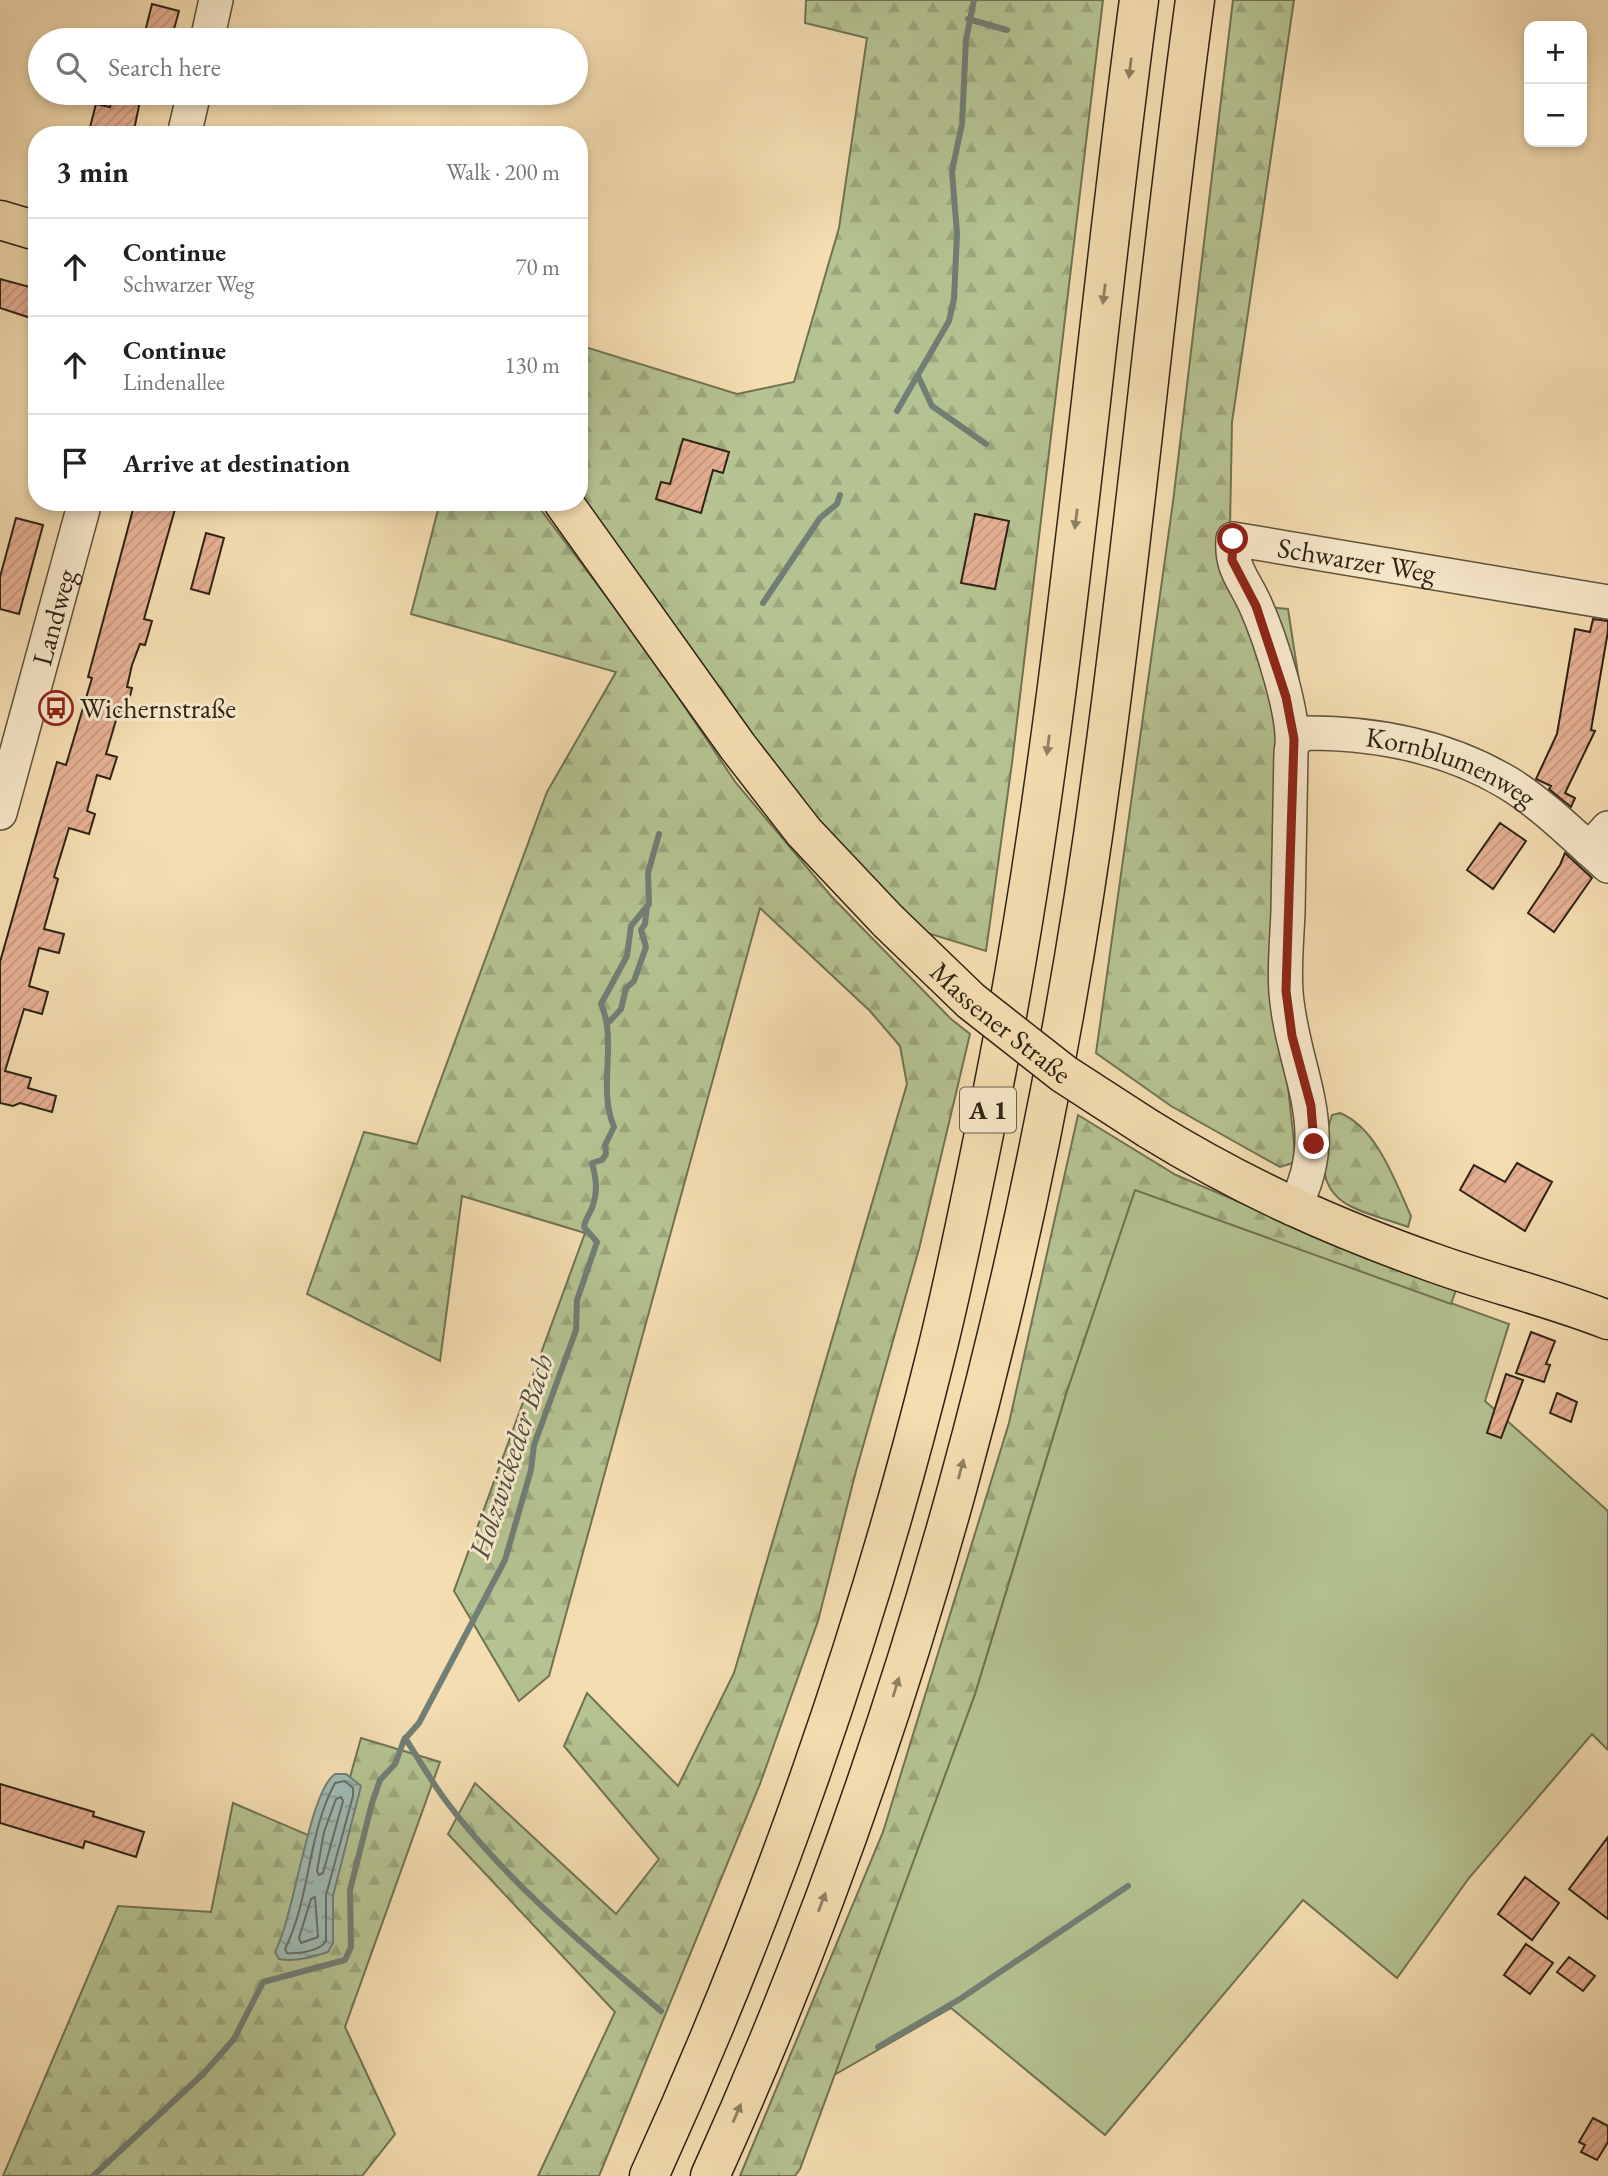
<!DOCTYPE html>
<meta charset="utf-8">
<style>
:root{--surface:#fff;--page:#f2f2f2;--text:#202124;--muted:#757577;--line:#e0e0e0}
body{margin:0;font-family:"EB Garamond",serif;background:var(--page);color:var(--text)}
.controls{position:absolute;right:21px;top:21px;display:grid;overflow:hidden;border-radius:14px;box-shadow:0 4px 10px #0003}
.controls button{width:63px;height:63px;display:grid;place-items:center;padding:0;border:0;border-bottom:2px solid var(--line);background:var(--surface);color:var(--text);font:35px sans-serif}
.stop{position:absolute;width:21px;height:21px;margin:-16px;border:5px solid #8f2418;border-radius:50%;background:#fff}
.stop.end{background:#8f2418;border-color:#fff;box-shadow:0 2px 7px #0008}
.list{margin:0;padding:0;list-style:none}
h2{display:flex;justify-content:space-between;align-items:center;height:91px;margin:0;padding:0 28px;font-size:30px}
h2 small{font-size:23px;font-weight:400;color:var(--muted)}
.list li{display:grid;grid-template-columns:46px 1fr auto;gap:21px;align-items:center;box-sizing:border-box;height:98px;padding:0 28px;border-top:2px solid var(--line)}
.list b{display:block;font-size:26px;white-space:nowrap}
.list p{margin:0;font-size:23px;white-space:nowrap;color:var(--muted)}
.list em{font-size:23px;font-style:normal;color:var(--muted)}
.icon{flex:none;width:38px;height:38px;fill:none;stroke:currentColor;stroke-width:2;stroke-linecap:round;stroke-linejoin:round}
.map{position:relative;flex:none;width:1608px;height:2176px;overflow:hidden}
.search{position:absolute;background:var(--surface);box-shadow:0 4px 10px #0003;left:28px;top:28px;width:560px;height:77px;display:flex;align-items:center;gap:18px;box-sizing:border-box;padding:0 24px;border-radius:38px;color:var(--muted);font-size:26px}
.panel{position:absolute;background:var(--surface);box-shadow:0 4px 10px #0003;left:28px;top:126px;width:560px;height:385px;border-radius:28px}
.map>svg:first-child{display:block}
.grass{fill:#b5c291;stroke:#717253;stroke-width:2}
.forest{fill:url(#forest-firs);stroke:#717253;stroke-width:2}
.water{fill:url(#water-ripples);stroke:#717e75;stroke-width:2}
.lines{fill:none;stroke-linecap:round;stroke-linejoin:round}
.shore{stroke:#666e65;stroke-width:2}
.stream{stroke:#717e75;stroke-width:6}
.building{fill:url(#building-hatch);stroke:#2d2315;stroke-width:2}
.minor-casing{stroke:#5f523c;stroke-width:36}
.major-casing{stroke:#2d2315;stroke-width:41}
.highway-casing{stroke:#2d2315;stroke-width:41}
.minor{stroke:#f8e9cc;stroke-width:33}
.major{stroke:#f4ddb1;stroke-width:38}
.highway{stroke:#f4ddb1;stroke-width:38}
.major-bridge-casing{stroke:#2d2315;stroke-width:41;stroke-linecap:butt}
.major-bridge{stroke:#f4ddb1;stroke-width:38}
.oneway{fill:#908063}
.route{stroke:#8f2418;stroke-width:9}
.labels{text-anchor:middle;stroke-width:6;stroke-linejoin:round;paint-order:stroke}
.shield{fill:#f8e9cc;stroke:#6a5e4c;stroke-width:2}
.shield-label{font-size:26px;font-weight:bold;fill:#2d2315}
.street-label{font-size:28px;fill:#2d2315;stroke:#f8e9cc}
.poi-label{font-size:28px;fill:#2d2315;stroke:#f8e9cc;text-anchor:start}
.water-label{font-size:30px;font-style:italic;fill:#4f5045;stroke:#f8e9cc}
</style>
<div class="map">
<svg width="1608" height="2176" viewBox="0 0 1608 2176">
<defs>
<pattern id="forest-firs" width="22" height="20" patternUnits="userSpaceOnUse" patternTransform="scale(1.75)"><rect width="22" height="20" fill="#b5c291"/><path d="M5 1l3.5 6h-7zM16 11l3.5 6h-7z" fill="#9ca67c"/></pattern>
<pattern id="water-ripples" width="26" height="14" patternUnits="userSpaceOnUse" patternTransform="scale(1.75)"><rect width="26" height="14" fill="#9fbab5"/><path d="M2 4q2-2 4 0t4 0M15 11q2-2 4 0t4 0" fill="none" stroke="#829792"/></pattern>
<pattern id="building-hatch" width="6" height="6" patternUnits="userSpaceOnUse" patternTransform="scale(1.75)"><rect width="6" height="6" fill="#e7b094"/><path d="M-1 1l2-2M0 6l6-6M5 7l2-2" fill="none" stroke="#c6977f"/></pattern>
</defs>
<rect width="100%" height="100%" fill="#f4ddb1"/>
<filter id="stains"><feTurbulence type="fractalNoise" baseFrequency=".00286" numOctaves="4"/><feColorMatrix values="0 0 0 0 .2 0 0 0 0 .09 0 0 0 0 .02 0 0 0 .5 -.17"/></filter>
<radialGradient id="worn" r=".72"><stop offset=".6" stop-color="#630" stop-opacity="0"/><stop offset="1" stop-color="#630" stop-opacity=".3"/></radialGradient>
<path class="grass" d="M1135,1189L1509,1324L1485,1401L1608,1511V1750L1592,1734L1469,1878L1397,1978L1303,1900L1105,2135L951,2008L834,2075L975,1694L1066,1394Z"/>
<path class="forest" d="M806,0H1103L1012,763L986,951L888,921L579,502V345L737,394L794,382L839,228L867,38L805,23Z
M1233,0H1294L1232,422L1230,528L1256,606L1288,609L1307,733L1277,982L1296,1162L1280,1167L1171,1106L1096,1053L1173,502Z
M440,502H535L643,645L736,783L831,896L951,1019L970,1034L919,1249L856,1471L818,1621L760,1784L599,2176H538L615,2012L448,1834L475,1783L616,1914L659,1859L564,1746L587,1693L678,1786L734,1673L907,1084L900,1046L870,1011L760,908L549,1676L519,1701L454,1591L585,1233L462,1196L440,1361L307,1294L364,1132L417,1144L547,792L616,672L411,614Z
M1340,1113C1377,1128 1395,1181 1411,1216L1408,1227C1390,1220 1356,1212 1342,1201C1314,1180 1323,1142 1332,1115Z
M1078,1115L1176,1175L1293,1225L1458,1284L1451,1304L1135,1190L1066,1394L975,1694L800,2169L795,2176H740L883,1832L1009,1423Z
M361,1738L440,1762L345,2027L395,2134L362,2176H3L118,1906L211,1912L233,1803L331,1845Z"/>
<path class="water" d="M335,1774H346L361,1786L333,1896V1943L328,1952C312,1957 296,1962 279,1959L275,1952C295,1914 309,1791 335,1774Z"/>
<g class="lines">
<path class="shore" d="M345,1781L353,1788V1796L326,1895V1941C320,1951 299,1954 287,1953L285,1949C311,1896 307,1835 335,1783Z
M341,1797L343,1801L323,1873L319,1875L317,1871L324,1832L336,1799Z
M315,1897L318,1937L301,1943L299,1938L311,1899Z"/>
<path class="stream" d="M968,19L1007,30
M918,376L932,406L986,444
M897,411L949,321L954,299L957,234L952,171L962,124L966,40L974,0
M763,603L820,518L837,504L840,495
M609,1022L621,1009L626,988L634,981L646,947L641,930L645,924L647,906
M405,1738C419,1759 431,1781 446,1801C505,1880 587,1948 661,2011
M878,2047L960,1999L1128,1886
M93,2176L203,2074L234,2039L263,1982L345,1960L351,1947L350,1890L372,1803L380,1780L395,1764L404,1740L419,1723L505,1560L531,1470L534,1445L576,1330L577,1300L597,1242L584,1227C585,1218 591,1213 593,1205C598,1190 596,1178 592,1163L602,1160L606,1154L605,1145L614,1127C597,1086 618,1043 601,1004L627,956L631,926L649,904L648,873L659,834"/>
</g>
<path class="building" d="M152,4L179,11L171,40H143Z
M114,94L140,101L133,135H88L96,104L110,107Z
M0,279L37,289V320L0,308Z
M683,439L729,452L723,473L713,470L701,513L656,499L661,482L670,484Z
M135,502H177L144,619L152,621L145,645L140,644L132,665L127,687L132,688L129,700L125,712L119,710L106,754L117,757L110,779L97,775L87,811L95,814L89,834L69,828L54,877L58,879L44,929L64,934L59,953L39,948L29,986L48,992L42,1014L24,1009L5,1071L31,1078L28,1088L56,1096L52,1112L20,1103L13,1106L0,1103V962L57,762L66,765L92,678L88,677Z
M975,514L1009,521L995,589L961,583Z
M16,518L43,525L19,614L0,609V577Z
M206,533L224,538L209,594L191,589Z
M1593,619L1608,621V631L1591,730L1595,731L1565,793L1575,798L1571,807L1549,789L1551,786L1536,779L1557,734L1575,629L1590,632Z
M1500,823L1526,841L1493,889L1467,870Z
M1565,853L1592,878L1554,932L1528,913L1560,865Z
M1517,1163L1552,1182L1525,1231L1460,1190L1474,1165L1505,1182Z
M1531,1332L1555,1341L1546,1364L1550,1365L1544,1382L1516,1373Z
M1506,1374L1523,1380L1501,1438L1487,1433Z
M1557,1393L1577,1402L1571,1422L1550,1413Z
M0,1784L94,1812L93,1816L144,1832L136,1857L85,1841L83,1848L0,1823Z
M1608,1837V1919L1569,1889Z
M1525,1877L1559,1903L1532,1940L1498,1914Z
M1526,1944L1553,1963L1530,1994L1504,1975Z
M1569,1957L1595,1976L1583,1991L1557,1972Z
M1593,2118L1608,2126V2142L1597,2160L1581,2152L1585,2145L1579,2142Z"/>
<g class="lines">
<g class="minor-casing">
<g id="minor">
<path d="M207,40L216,0"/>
<path d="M184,135L194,93"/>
<path id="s1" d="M1294,739L1307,733C1378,733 1446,746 1508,783C1544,805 1577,839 1608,866"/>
<path id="s2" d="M0,813L85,502"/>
<path d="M1589,849L1608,828"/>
<path id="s3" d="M1293,1209C1337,1129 1292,1072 1286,992C1284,966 1287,938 1288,912C1289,859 1290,805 1291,752C1298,721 1269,635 1255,604C1243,578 1231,569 1233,539L1608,602"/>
</g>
</g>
<g class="major-casing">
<path id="major" d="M0,220L37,231
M563,502L738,747L804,832L888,921
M1149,1129C1243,1187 1332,1227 1437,1264C1493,1284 1552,1298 1608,1320"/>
</g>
<g class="highway-casing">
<path id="highway" d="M649,2176C767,1918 867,1633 935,1358C957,1271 974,1182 992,1094C1064,733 1090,364 1139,0
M710,2176C911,1733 1038,1252 1102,771C1137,515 1160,256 1195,0"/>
</g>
<use href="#minor" class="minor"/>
<use href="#major" class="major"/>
<use href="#highway" class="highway"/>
<g class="major-bridge-casing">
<g id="major-bridge">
<path id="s4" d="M888,921L971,1001L1064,1074L1149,1129"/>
</g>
</g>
<use href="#major-bridge" class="major-bridge"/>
</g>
<defs><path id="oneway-solid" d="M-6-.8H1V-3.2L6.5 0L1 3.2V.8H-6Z" transform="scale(1.75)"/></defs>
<g class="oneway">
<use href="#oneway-solid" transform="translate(1130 68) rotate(97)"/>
<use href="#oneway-solid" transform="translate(1104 294) rotate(97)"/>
<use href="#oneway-solid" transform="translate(1076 519) rotate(97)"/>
<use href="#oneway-solid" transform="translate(1048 745) rotate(97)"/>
<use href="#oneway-solid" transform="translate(961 1469) rotate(-75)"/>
<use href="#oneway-solid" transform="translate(896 1687) rotate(-73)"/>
<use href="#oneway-solid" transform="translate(822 1902) rotate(-69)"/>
<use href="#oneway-solid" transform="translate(737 2113) rotate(-67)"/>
</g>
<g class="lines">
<path class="route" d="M1233,539L1232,560L1256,606L1286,697L1294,739L1286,991L1292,1036L1311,1106L1314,1144"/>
</g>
<defs>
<g id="bus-ring" transform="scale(1.75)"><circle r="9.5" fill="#f8e9cc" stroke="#8f2418" stroke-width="1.5"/><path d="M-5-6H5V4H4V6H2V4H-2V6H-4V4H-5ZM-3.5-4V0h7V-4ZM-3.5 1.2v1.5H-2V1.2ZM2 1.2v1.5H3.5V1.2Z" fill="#8f2418"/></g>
</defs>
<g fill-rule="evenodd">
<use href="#bus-ring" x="56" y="708"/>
</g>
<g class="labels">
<rect class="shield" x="960" y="1087.5" width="56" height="45" rx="5"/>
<g class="shield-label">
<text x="988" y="1119">A 1</text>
</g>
<g class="street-label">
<text dy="10" stroke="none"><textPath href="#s3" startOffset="812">Schwarzer Weg</textPath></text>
<text dy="10" stroke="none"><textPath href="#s2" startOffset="203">Landweg</textPath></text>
<text dy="10" stroke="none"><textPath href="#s1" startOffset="164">Kornblumenweg</textPath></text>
<text dy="10" stroke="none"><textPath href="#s4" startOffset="152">Massener Straße</textPath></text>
</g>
<g class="poi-label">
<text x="80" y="718">Wichernstraße</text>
</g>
<g class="water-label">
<text transform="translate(511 1456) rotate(-72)" y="10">Holzwickeder Bach</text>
</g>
</g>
<rect width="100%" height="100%" filter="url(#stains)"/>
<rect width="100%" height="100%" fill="url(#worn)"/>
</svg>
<div class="controls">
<button>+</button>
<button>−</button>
</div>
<div class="stop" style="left:1233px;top:539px"></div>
<div class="stop end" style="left:1314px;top:1144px"></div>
<div class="search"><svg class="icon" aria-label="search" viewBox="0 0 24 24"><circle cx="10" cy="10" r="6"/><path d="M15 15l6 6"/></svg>Search here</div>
<section class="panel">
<h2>3 min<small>Walk · 200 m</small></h2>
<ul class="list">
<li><svg class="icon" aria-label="ahead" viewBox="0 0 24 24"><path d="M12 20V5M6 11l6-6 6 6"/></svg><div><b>Continue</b><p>Schwarzer Weg</p></div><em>70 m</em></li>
<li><svg class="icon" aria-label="ahead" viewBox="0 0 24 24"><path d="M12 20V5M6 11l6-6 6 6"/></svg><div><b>Continue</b><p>Lindenallee</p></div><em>130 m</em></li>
<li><svg class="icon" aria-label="arrive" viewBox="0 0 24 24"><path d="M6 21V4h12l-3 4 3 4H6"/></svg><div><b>Arrive at destination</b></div></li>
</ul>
</section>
</div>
